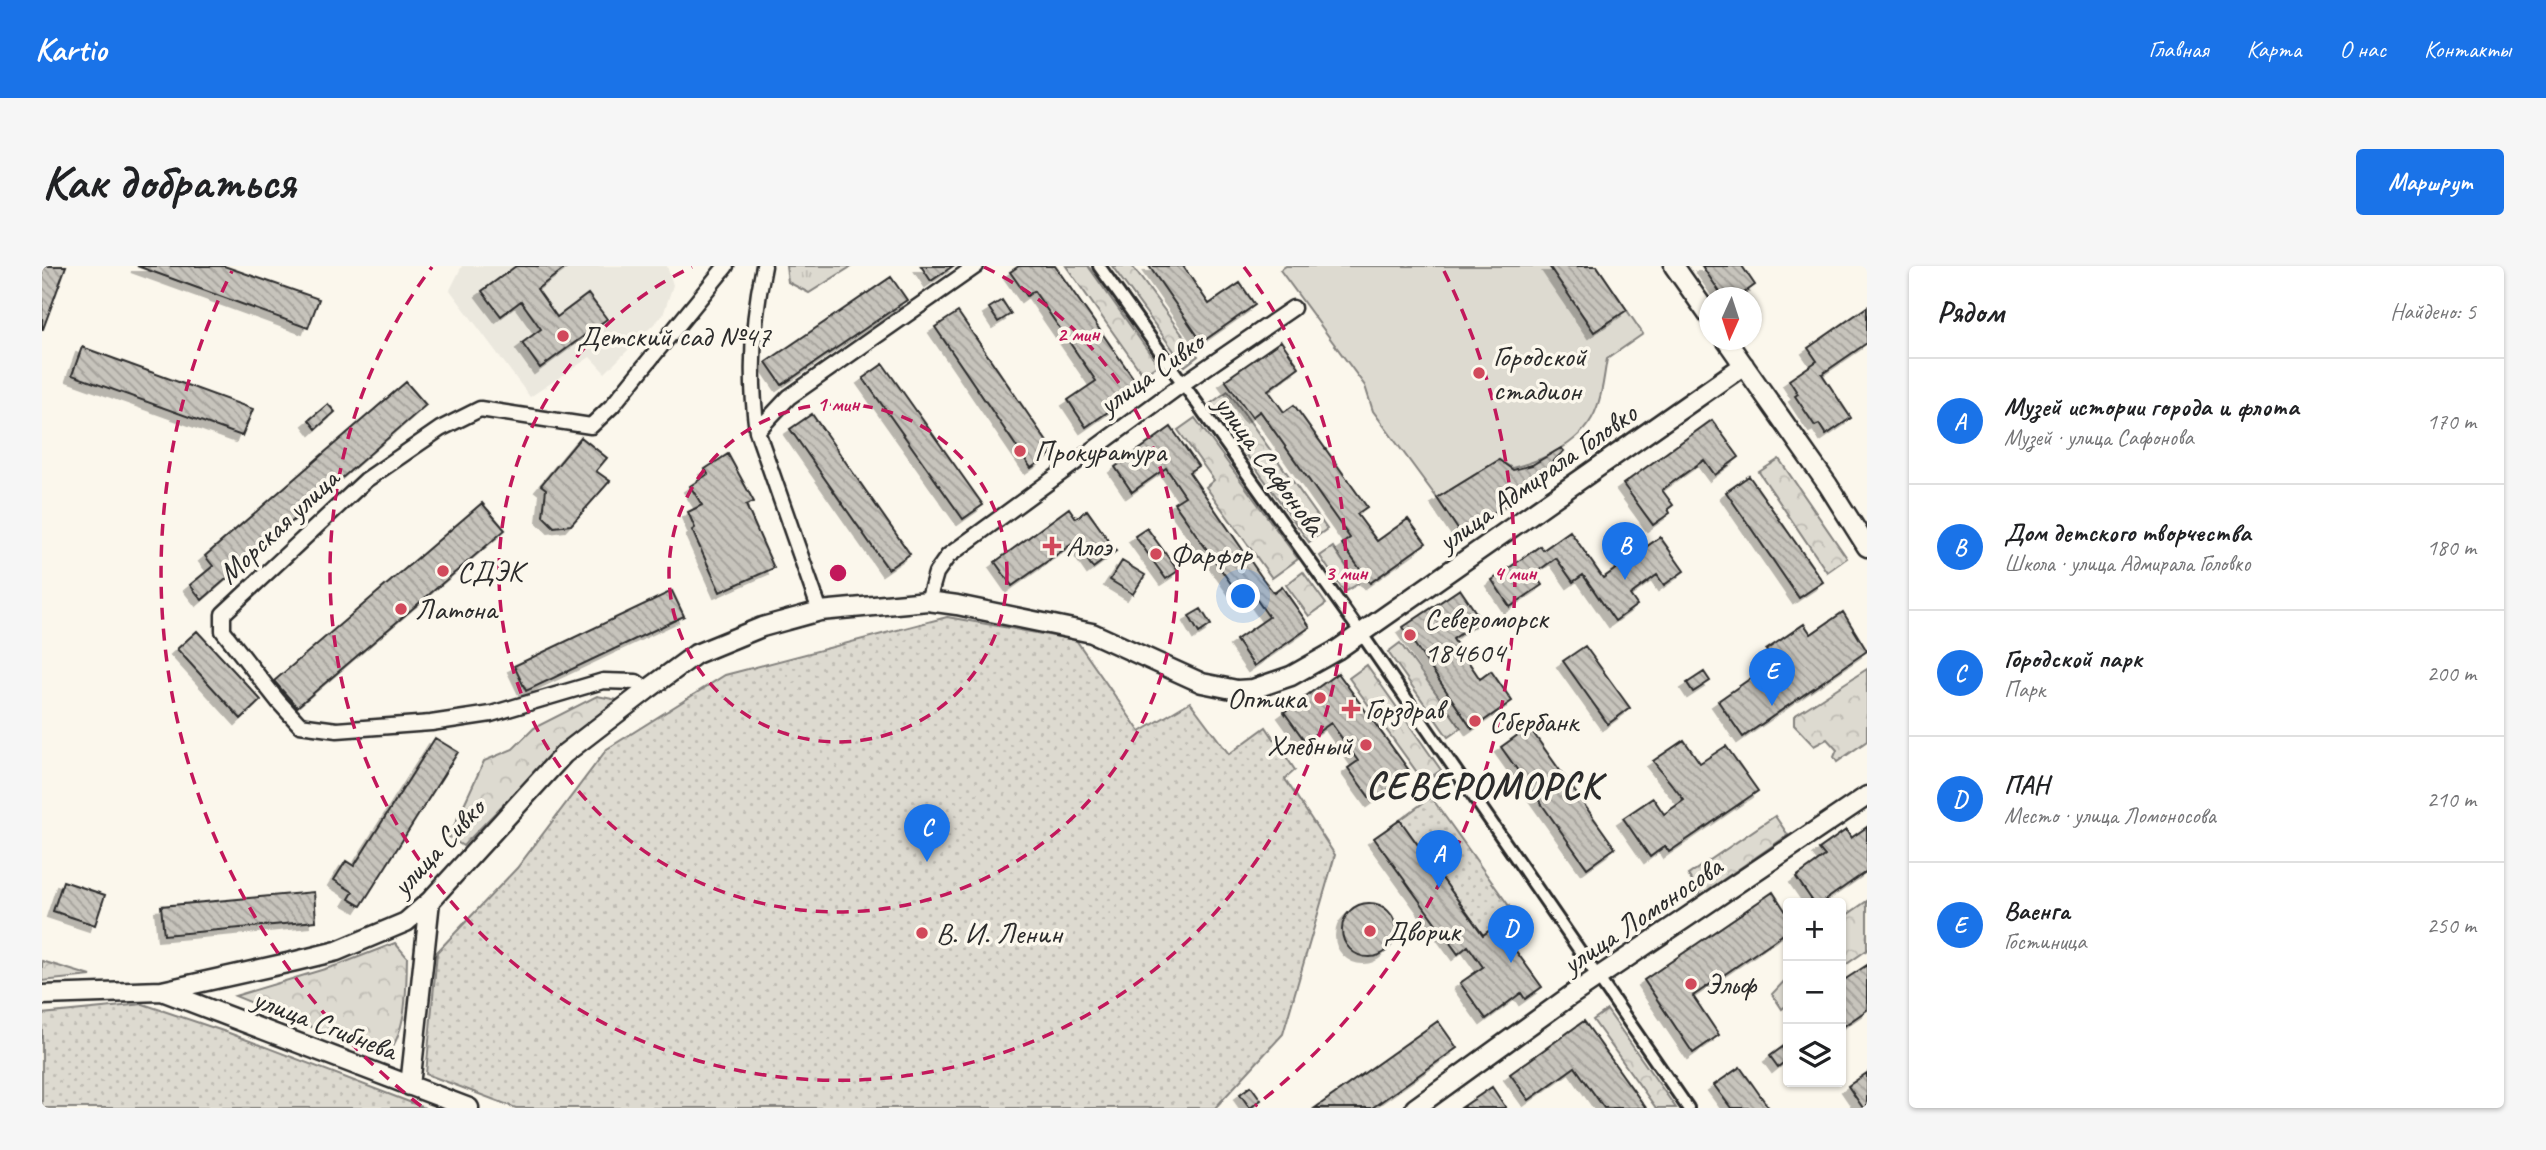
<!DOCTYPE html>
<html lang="ru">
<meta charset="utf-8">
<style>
:root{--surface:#fff;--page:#f6f6f6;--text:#202124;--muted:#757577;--line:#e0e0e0;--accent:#1a73e8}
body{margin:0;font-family:Caveat,sans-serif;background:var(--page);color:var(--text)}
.controls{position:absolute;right:21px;bottom:21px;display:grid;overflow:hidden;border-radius:7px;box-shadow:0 2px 5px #0004}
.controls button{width:63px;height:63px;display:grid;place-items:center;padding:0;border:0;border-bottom:2px solid var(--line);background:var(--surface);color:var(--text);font:35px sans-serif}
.compass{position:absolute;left:1657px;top:21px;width:63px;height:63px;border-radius:50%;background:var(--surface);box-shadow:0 2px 5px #0004;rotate:183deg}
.you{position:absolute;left:1202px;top:331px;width:24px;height:24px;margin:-18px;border:5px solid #fff;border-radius:50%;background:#1a73e8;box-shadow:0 0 0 10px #1a73e833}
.badge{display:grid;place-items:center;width:46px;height:46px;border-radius:50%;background:var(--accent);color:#fff;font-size:23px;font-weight:700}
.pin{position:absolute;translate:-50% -58px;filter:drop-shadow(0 2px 4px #0008)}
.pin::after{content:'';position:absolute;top:37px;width:24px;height:21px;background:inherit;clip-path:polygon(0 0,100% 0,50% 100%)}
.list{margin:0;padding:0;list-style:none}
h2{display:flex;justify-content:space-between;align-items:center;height:91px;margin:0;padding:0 28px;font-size:30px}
h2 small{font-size:23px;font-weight:400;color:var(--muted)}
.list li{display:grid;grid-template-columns:46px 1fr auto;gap:21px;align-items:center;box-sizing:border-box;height:126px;padding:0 28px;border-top:2px solid var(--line)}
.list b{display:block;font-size:26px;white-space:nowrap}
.list p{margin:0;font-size:23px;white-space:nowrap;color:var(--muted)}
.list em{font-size:23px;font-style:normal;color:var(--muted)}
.icon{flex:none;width:38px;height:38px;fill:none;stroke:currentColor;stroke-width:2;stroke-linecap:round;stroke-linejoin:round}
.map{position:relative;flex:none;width:1825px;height:842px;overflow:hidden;border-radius:7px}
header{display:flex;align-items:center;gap:42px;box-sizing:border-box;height:98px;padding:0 35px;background:var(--accent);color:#fff}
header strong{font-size:33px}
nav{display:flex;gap:38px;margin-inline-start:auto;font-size:24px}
.intro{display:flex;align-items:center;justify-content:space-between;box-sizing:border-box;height:168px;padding:0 42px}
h1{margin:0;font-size:49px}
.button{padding:18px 32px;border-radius:7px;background:var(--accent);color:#fff;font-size:24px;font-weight:700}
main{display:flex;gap:42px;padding:0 42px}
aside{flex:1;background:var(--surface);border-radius:7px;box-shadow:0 2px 5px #0004}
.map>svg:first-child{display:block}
.built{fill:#ebe8de}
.grass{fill:url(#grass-tufts);stroke:#84827e;stroke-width:2}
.forest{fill:url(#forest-crowns);stroke:#84827e;stroke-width:2}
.park{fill:url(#park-dots);stroke:#84827e;stroke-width:2}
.pitch{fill:#dddad0;stroke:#84827e;stroke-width:2}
.building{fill:url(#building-back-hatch);stroke:#2b2b2b;stroke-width:2;filter:url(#shadow)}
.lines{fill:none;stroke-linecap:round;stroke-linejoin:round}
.pedestrian-casing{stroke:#2b2b2b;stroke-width:16}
.minor-casing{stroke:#2b2b2b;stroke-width:19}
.tertiary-casing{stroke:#2b2b2b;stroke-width:23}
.pedestrian{stroke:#fbf7ec;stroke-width:10}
.minor{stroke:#fbf7ec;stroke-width:14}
.tertiary{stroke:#fbf7ec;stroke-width:18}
.ring{fill:none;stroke:#c2185b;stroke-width:3.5;stroke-dasharray:12 9}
.poi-dot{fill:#d1495b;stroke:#fbf7ec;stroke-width:2.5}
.labels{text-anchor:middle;stroke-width:7;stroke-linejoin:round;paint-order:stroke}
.poi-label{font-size:30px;fill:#2b2b2b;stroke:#fbf7ec;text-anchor:start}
.street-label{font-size:30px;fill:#2b2b2b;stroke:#fbf7ec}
.district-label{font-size:37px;font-weight:bold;letter-spacing:2px;fill:#2b2b2b;stroke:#fbf7ec}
.centre{fill:#c2185b;stroke:#fbf7ec;stroke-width:3.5}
.ring-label{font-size:21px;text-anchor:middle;font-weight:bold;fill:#c2185b;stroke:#fbf7ec;stroke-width:7;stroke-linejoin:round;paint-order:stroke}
</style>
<header>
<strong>Kartio</strong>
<nav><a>Главная</a><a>Карта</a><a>О нас</a><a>Контакты</a></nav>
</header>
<div class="intro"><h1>Как добраться</h1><a class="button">Маршрут</a></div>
<main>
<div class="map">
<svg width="1825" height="842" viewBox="0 0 1825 842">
<defs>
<pattern id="grass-tufts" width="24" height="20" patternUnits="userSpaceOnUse" patternTransform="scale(1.75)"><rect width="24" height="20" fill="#dddad0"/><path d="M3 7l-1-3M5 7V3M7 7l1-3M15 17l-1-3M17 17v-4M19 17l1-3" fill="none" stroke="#bebbb3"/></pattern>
<pattern id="forest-crowns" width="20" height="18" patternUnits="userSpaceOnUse" patternTransform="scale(1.75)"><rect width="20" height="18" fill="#dddad0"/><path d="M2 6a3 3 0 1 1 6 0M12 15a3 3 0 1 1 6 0" fill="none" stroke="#bebbb3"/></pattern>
<pattern id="park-dots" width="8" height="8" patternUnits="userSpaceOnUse" patternTransform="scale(1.75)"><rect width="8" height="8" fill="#dddad0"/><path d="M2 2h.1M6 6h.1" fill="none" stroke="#bebbb3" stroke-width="1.8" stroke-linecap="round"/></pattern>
<pattern id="building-back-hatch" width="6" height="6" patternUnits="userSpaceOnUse" patternTransform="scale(1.75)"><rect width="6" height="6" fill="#c7c4bc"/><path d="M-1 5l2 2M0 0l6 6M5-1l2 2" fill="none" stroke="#a29f99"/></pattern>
<filter id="shadow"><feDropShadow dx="-6" dy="6" stdDeviation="0" flood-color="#0004"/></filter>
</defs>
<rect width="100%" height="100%" fill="#fbf7ec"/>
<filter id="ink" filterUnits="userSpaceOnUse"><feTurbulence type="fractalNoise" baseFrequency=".0143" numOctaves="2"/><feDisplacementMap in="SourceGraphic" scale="14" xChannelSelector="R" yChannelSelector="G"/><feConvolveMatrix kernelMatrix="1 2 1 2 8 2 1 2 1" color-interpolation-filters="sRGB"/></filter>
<g filter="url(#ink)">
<path class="built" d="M420,0H625L631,19L621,49L563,107L548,91L488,131L408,24Z"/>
<path class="grass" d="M744,0H810L767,27L746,16Z"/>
<path class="forest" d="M1024,0H1046L1116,99L1101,109Z
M1070,0H1090L1156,90L1143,100Z
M1186,125L1285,263L1267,276L1168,138Z
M1153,152L1256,293L1230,312L1164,221L1172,214L1136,164Z
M1737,193L1805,292L1785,306L1717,206Z
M1291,281L1316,318L1302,326L1278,290Z
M1261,306L1284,338L1267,350L1244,319Z
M1358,377L1419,462L1406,471L1346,386Z
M1325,399L1399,504L1382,516L1307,412Z
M1825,403V475L1795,496L1792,491L1795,484L1785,473L1772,480L1752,459V450Z
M555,430L581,435L512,486L421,580L407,571L442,495L471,483L492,462Z
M1733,550L1746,569L1659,629L1646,609Z
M1825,635V684L1799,702V653Z
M353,677L365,691C364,725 366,763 344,791L193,730L296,699Z
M0,695L49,710L0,715Z
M1746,711V738L1740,743L1730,728Z
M1565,744L1634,842H1614L1551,754Z"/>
<path class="park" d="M905,351L1034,374L1098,466L1148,436L1187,488L1224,461L1253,504L1243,513L1293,589L1241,768L1173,842H474L384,808L395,686L475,602L565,483L683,409Z
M1389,531L1472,647L1441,669L1358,554Z
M101,738L187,767L383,842H0V748Z"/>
<path class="pitch" d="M1244,0H1555L1601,68L1565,93C1562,108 1561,126 1555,141C1543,176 1503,194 1470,202L1457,194L1395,232L1331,145L1323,120L1238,4Z"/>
<path class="building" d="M0,0H24L1,63H0Z
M95,0H182L277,33L266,62Z
M474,0H526L495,23L515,51L546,28L565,53L498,102L480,77L499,63L479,35L459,50L440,25Z
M879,0H911L889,15Z
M977,0H1013L1099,123L1044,161L1026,134L1054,115L992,25L985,30L968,6Z
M1107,0H1141L1167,38L1198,17L1213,39L1160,76Z
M1507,0H1555L1585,44L1552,66Z
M1660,0H1700L1713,19L1695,32H1682Z
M849,11L865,34L740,119L724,96Z
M960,34L969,48L956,56L947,42Z
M1825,41V77L1780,108L1809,152L1784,169L1777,158L1773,160L1753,130L1756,128L1747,114L1775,95L1766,82Z
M916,46L1012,186L989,202L893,61Z
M1239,75L1257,101L1226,124L1242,146L1252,139L1325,241L1315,248L1335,275L1366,253L1384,277L1328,317L1300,278L1308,272L1218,145L1210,151L1183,114Z
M40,81L211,143L200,170L30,109Z
M841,98L941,239L921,253L821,112Z
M364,116L384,139L160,334L148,319L171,300L163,290Z
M286,138L293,146L274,163L267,154Z
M770,148L868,288L846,303L748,163Z
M1670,154L1697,191L1673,209L1662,194L1620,224L1631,239L1626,243L1628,247L1611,259L1581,218Z
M1129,161L1156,200L1147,206L1221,313L1232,327L1240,321L1268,361L1212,400L1194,374L1227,351L1207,323L1197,329L1132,237L1143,230L1124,202L1090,226L1073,201Z
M539,171L565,192L554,205L568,215L529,259L512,261L501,250L504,223L499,219Z
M1519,182L1522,185L1472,234L1419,268L1395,232L1457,194L1471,204L1490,199Z
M686,188L712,236L704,239L732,302L678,326L650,264L653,262L646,246L660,239L648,220L666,208L663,203Z
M1707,210L1781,316L1757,332L1684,226Z
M440,237L463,264L255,441L232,415Z
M1027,242L1034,252L1045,244L1074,285L1051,302L1033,276L970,320L953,296Z
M1105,262L1136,305L1124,313L1093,270Z
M1528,265L1561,312L1618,271L1642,305L1622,319L1615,309L1588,329L1595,339L1573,355L1541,309L1531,316L1514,292L1492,308L1500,319L1468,341L1450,314L1498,280L1501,284Z
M1080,295L1103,309L1091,328L1068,314Z
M1418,323L1439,354L1411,373L1438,413L1449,405L1470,435L1430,463L1361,361Z
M630,325L642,350L484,425L472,400Z
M1159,343L1169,359L1157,367L1147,350Z
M1801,346L1825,385L1701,471L1676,435L1732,396L1724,384L1762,358L1769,368Z
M155,365L219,434L199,453L135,383Z
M1543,380L1588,442L1566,458L1521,395Z
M1662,406L1668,415L1651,426L1645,417Z
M1296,407L1369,507L1330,535L1306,502L1316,495L1289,457L1263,475L1242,446Z
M1487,461L1573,582L1545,602L1459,481Z
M393,472L416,486L319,640L307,633L311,626L292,614L304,595L312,600Z
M1642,474L1658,497L1684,480L1716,525L1627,586L1623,580L1608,591L1581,552L1611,532L1622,548L1642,534L1611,495Z
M1358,554L1441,669L1455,659L1500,721L1483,733L1479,727L1444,753L1418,717L1441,701L1426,680L1416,688L1332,572Z
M1825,561V605L1779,637H1772L1754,611L1783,590L1777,583L1804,564L1809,572Z
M21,615L63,629L53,659L11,645Z
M272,626L274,655L122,669L119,640Z
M1731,626L1746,649V665L1651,730L1677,769L1651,787L1602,714Z
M1300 664a27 27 0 1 1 54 0a27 27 0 1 1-54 0Z
M1825,699V744L1799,762V716Z
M1396,755L1415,782L1330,842H1273Z
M1542,755L1604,842H1562L1533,801L1487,834L1468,808Z
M1746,777V793L1736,801L1728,790Z
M1698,801L1713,822L1727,842H1689L1672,819Z
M1825,807V842H1821L1806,820Z
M1209,820L1219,834L1208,842L1198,828Z
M1450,821L1464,842H1419Z"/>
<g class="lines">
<g class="pedestrian-casing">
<path id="pedestrian" d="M1057,0L1319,367L1646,842"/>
</g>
<g class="minor-casing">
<path id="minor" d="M715,165C707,108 710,56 722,0
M886,335L894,307L906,290L1139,119L1251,42
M778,345L715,165L747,131L934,0
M605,424L594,416L561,415L449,448L389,457L295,464L265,460L258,459L236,435L181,365V348L324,214L398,163L438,143L549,160L570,140L684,0"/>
</g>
<g class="tertiary-casing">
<path id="tertiary" d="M1632,0L1668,51
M1684,74L1786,219L1825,281
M120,725L427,842
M0,729L120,725L254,695L295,685L364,656L388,635L522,488L605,424L654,388L720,361L778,345L886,335L915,339L1050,367L1160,417L1195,424L1211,423L1249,410L1295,384L1702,99
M368,820L388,635
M1373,842L1528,730L1825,530"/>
</g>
<use href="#pedestrian" class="pedestrian"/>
<use href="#minor" class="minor"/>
<use href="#tertiary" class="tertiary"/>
</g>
</g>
<g class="ring">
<circle cx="796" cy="307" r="169"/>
<path d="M942 1A339 339 0 1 1 650 1"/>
<path d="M1202 1A508 508 0 1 1 390 1"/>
<path d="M379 840A677 677 0 0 1 190 5M1402 5A677 677 0 0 1 1213 840"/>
</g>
<g class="poi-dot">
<circle cx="521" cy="70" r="7"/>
<circle cx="1437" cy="107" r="7"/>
<circle cx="978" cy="185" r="7"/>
<path d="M1006.5 269.5h7v7h7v7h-7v7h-7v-7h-7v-7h7z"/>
<circle cx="1114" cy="288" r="7"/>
<circle cx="401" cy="305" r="7"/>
<circle cx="359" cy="343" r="7"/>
<circle cx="1368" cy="369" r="7"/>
<circle cx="1278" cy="432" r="7"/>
<path d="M1305.5 432.5h7v7h7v7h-7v7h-7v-7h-7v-7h7z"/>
<circle cx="1433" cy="455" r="7"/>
<circle cx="1324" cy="479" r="7"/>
<circle cx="1328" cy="665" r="7"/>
<circle cx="880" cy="667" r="7"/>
<circle cx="1649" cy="718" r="7"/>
</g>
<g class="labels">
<g class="poi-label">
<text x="535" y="80">Детский сад №47</text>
<text x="1451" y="100">Городской<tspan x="1451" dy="34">стадион</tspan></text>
<text x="992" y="195">Прокуратура</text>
<text x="1024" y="290">Алоэ</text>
<text x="1128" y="298">Фарфор</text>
<text x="415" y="315">СДЭК</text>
<text x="373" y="353">Латона</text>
<text x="1382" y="362">Североморск<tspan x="1382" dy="34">184604</tspan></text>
<text x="1264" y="442" text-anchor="end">Оптика</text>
<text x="1323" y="453">Горздрав</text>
<text x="1447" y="465">Сбербанк</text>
<text x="1310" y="489" text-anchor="end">Хлебный</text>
<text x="1342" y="675">Дворик</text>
<text x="894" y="677">В. И. Ленин</text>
<text x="1663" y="728">Эльф</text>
</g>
<g class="street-label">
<text transform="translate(1109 107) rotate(-35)" y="10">улица Сивко</text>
<text transform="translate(1228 199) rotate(54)" y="10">улица Сафонова</text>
<text transform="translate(1495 211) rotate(-35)" y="10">улица Адмирала Головко</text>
<text transform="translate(236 260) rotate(-43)" y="10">Морская улица</text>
<text transform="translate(396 581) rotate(-47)" y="10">улица Сивко</text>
<text transform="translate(1600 649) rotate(-34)" y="10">улица Ломоносова</text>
<text transform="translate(283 758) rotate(21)" y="10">улица Сгибнева</text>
</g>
<g class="district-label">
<text x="1442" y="532">СЕВЕРОМОРСК</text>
</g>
</g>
<circle cx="796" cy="307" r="10" class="centre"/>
<g class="ring-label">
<text x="1036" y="75">2 мин</text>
<text x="796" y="145">1 мин</text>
<text x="1304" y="314">3 мин</text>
<text x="1473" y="314">4 мин</text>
</g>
</svg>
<div class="controls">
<button>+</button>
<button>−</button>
<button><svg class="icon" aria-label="layers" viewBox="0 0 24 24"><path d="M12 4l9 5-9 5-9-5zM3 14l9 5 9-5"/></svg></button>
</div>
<svg class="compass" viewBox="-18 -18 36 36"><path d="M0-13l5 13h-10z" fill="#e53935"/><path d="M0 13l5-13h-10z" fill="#757577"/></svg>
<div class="you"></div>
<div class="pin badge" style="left:1397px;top:622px">A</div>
<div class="pin badge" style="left:1583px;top:314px">B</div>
<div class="pin badge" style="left:885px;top:596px">C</div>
<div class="pin badge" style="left:1469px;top:697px">D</div>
<div class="pin badge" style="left:1730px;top:440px">E</div>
</div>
<aside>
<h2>Рядом<small>Найдено: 5</small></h2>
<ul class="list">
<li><span class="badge">A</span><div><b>Музей истории города и флота</b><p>Музей · улица Сафонова</p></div><em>170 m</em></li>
<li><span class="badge">B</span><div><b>Дом детского творчества</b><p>Школа · улица Адмирала Головко</p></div><em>180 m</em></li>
<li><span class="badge">C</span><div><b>Городской парк</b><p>Парк</p></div><em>200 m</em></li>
<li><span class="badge">D</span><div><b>ПАН</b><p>Место · улица Ломоносова</p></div><em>210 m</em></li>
<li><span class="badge">E</span><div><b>Ваенга</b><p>Гостиница</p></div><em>250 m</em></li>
</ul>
</aside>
</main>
